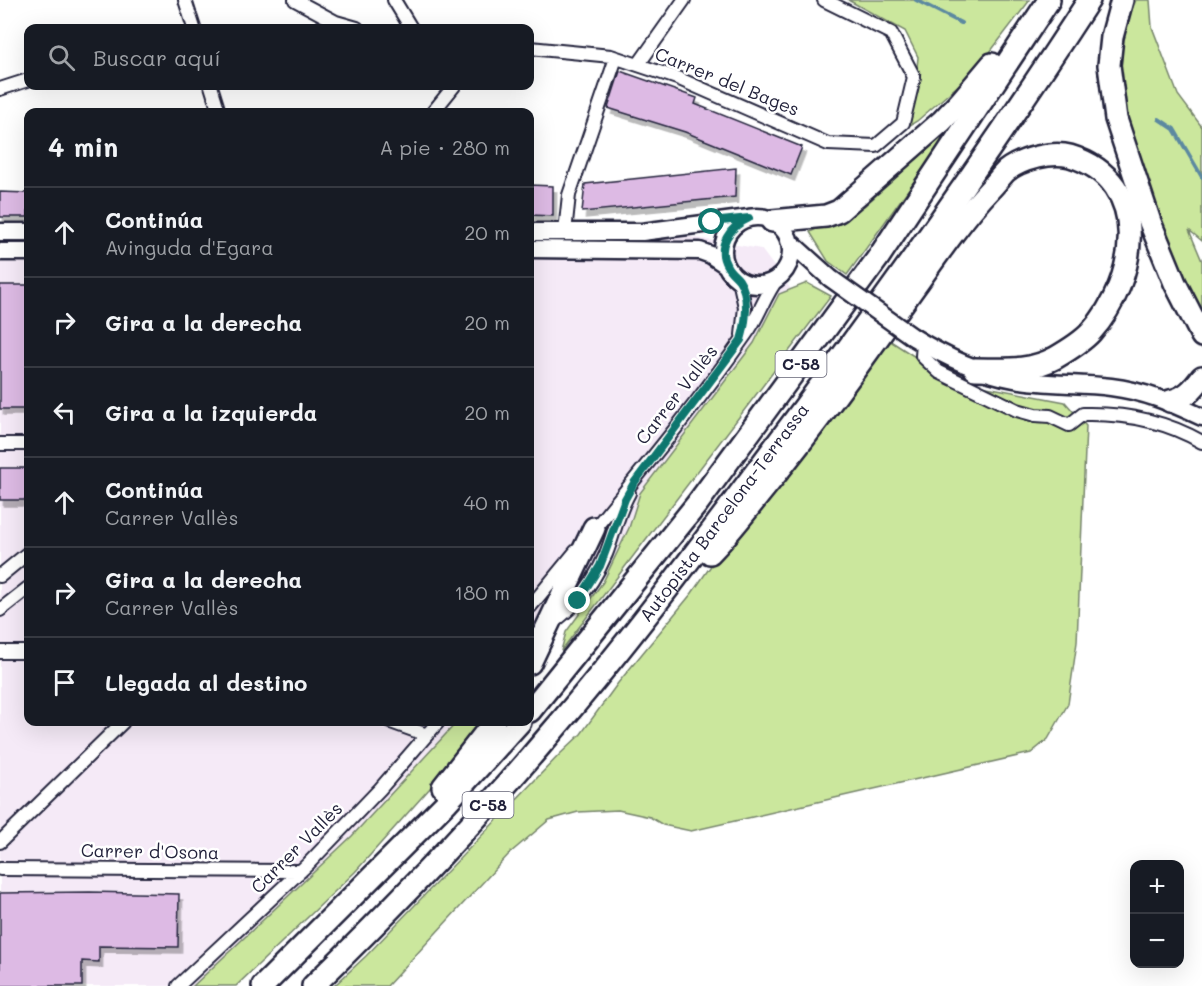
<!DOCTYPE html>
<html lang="es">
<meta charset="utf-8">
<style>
:root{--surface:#171b24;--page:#20242c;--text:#f1f3f6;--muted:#9ea1a6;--line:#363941}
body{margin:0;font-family:Mali,sans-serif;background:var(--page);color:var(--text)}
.controls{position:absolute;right:18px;bottom:18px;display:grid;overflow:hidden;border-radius:12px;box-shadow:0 6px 24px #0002}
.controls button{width:54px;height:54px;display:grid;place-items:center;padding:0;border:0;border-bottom:2px solid var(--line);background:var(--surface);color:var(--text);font:30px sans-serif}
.stop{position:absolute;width:18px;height:18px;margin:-14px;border:4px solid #0f766e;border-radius:50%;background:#fff}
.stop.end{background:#0f766e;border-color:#fff;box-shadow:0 2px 6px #0008}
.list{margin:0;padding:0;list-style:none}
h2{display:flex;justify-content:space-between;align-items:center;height:78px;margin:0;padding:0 24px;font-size:26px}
h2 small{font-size:20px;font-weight:400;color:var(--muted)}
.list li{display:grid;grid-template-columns:39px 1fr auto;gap:18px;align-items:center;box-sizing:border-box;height:90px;padding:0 24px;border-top:2px solid var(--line)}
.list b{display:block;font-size:22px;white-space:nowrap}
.list p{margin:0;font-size:20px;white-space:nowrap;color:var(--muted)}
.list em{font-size:20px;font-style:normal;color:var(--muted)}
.icon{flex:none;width:33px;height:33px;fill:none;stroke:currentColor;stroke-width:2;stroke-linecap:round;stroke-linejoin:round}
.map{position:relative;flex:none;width:1202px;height:986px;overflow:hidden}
.search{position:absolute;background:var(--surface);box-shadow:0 6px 24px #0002;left:24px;top:24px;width:510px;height:66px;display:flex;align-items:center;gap:15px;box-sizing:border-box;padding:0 21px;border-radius:12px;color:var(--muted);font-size:22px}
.panel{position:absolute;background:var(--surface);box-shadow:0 6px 24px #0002;left:24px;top:108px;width:510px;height:618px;border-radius:12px}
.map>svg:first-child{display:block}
.built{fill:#f5eaf7}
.green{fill:#cbe79d;stroke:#76846c;stroke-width:1.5}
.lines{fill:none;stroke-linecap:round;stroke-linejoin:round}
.stream{stroke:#5c89a0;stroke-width:4}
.building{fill:#ddbae4;stroke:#22223b;stroke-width:1.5;filter:url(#shadow)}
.street-casing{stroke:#22223b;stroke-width:16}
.secondary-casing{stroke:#22223b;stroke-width:21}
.highway-casing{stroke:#22223b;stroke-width:26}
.street{stroke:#fff;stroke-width:12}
.secondary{stroke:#fff;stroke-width:16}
.highway{stroke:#fff;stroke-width:21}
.secondary-bridge-casing{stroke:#22223b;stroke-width:21;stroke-linecap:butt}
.secondary-bridge{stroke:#fff;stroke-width:16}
.route{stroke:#0f766e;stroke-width:8}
.labels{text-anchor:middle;stroke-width:5;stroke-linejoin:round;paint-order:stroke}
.shield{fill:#fff;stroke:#646476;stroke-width:1.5}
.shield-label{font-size:16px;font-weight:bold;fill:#22223b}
.street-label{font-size:18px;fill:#22223b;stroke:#fff}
</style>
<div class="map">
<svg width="1202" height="986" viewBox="0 0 1202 986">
<defs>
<filter id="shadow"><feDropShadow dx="3.5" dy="6" stdDeviation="0" flood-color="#0004"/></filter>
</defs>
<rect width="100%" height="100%" fill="#fff"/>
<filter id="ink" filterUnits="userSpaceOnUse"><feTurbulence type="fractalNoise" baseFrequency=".0167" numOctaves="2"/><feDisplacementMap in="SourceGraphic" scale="12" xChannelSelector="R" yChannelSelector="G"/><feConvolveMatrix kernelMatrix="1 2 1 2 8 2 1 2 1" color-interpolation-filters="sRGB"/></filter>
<g filter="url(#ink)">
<path class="built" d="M691,237L761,249L793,292L641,525L530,660V240Z
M0,243H28V722H479L221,986H0Z"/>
<path class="green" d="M848,0H1030L977,69L917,121L902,130L913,110L918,57L905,31Z
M1136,0H1150L1152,27L1178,95L1202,127V241L1189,230L1202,261V317L1197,308L1149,193L1125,117L1119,67L1125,26Z
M953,127L847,275L828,261L810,232L864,206Z
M807,283L831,296L561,651L566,632L603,582L629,528L640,493L754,343L779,294Z
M878,333L923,362L976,385L1065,402L1086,426L1077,642L1068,704L1048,739L1031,753L691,831L663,825L650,817L618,810L578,812L549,820L510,853L387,986H334L366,956L560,754L581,734L618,683L692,593L731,537Z
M457,722H489L355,872L236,986H193L352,836Z"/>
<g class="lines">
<path class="stream" d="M916,0L961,23
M1159,119L1174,129L1202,177"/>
</g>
<path class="building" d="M620,71L697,98L695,104L802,147L791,175L685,132L608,108Z
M736,168L735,197L582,212L585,184Z
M530,185L553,186V216L530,215Z
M0,192L28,193V217H0Z
M0,285H28V409H0Z
M0,468H28V500H0Z
M90,892L179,894L178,947L99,946V962L82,961V986H0V893Z"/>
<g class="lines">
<g class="street-casing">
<path id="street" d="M185,0L194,28
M295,0L336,22L357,28
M394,0L411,28
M530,48L611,56L677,78L828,144L876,146L903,123L914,77L891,33L824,0
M638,65L684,0
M211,86L219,112
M0,89L28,80
M433,112L454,86
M565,232L569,195L616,58
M739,280L745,307L742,335
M923,343L922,356L939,372L1017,410L1035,415L1050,416L1069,425L1083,414C1124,413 1166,421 1202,442
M0,444H28
M591,533C644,468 698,403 746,334C759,317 764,296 778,278
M0,576L28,553
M530,607L576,551
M0,610L28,588
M530,639C567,614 588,596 606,554C614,534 618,512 629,493
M0,652H28
M391,722L427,735
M0,842L123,722
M0,869L301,871
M178,986L308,864L380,789L438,722"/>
</g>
<g class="secondary-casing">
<path id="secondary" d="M723 251a34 34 0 1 1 68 0a34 34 0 1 1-68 0Z
M0,232H28
M530,232H642L749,218
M789,241L830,278
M530,249L700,251L711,255L726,265
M0,252H28
M913,337C945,357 977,372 1014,379C1046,385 1079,383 1111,387C1144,391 1172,403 1202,417"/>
</g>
<g class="highway-casing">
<g id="highway">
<path d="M1122,0L1112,37L1109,65L1116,119L1150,222L1175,283L1202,336"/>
<path d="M772,221L826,216L839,211L942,121L960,102L992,64"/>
<path d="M1170,401C1186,398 1193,389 1202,377"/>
<path d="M710,553C731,532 749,507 768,484C820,420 868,352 916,285C940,251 963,218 991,188C996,183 1001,176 1006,171C1021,159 1052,151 1070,156C1153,181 1138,280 1091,332C1082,342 1067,351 1055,358C1029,372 1003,369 975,369"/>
<path d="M530,663L594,528"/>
<path d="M530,711L697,504L878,258L1049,0"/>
<path d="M443,787L494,722"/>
<path d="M263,986L447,802L520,722"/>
<path id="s1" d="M313,986C396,905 476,822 551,733C625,647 693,556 761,465C875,314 986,159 1089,0"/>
</g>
</g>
<use href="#street" class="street"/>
<use href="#secondary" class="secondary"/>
<use href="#highway" class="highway"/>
<g class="secondary-bridge-casing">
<path id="secondary-bridge" d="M830,278L913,337"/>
</g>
<use href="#secondary-bridge" class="secondary-bridge"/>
</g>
</g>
<g class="lines" filter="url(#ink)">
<path class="route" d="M578,601L600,566L625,499L634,483L741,340C746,323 750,296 739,280C735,275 730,272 727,266C715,246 731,226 749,218L712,222"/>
</g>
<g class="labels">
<g class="shield">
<rect x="775.5" y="351" width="51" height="26" rx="4.5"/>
<rect x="462.5" y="792" width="51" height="26" rx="4.5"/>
</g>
<g class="shield-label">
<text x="801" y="370">C-58</text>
<text x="488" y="811">C-58</text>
</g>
<g class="street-label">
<text transform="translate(727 82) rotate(22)" y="6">Carrer del Bages</text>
<text transform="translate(677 395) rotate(-52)" y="6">Carrer Vallès</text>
<text dy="6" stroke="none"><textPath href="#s1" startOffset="628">Autopista Barcelona-Terrassa</textPath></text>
<text transform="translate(297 848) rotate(-45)" y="6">Carrer Vallès</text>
<text transform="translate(150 852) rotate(1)" y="6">Carrer d'Osona</text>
</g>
</g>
</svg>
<div class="controls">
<button>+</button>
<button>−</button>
</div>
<div class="stop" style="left:712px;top:222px"></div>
<div class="stop end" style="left:578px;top:601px"></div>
<div class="search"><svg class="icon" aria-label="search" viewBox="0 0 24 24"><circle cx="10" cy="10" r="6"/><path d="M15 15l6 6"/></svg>Buscar aquí</div>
<section class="panel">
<h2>4 min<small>A pie · 280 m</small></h2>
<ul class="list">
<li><svg class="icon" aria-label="ahead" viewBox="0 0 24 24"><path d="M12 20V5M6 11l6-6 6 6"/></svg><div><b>Continúa</b><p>Avinguda d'Egara</p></div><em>20 m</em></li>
<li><svg class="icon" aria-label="right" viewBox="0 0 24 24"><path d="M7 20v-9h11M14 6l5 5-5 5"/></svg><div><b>Gira a la derecha</b></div><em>20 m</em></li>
<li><svg class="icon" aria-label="left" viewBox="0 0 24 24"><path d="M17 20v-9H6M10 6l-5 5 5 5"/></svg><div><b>Gira a la izquierda</b></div><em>20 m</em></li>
<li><svg class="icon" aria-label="ahead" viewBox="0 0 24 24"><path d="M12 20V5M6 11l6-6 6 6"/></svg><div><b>Continúa</b><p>Carrer Vallès</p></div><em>40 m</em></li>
<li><svg class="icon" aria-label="right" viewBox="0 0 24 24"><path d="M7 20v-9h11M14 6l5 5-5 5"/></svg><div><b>Gira a la derecha</b><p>Carrer Vallès</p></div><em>180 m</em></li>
<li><svg class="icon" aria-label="arrive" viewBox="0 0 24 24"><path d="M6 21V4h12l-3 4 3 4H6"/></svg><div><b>Llegada al destino</b></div></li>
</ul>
</section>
</div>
